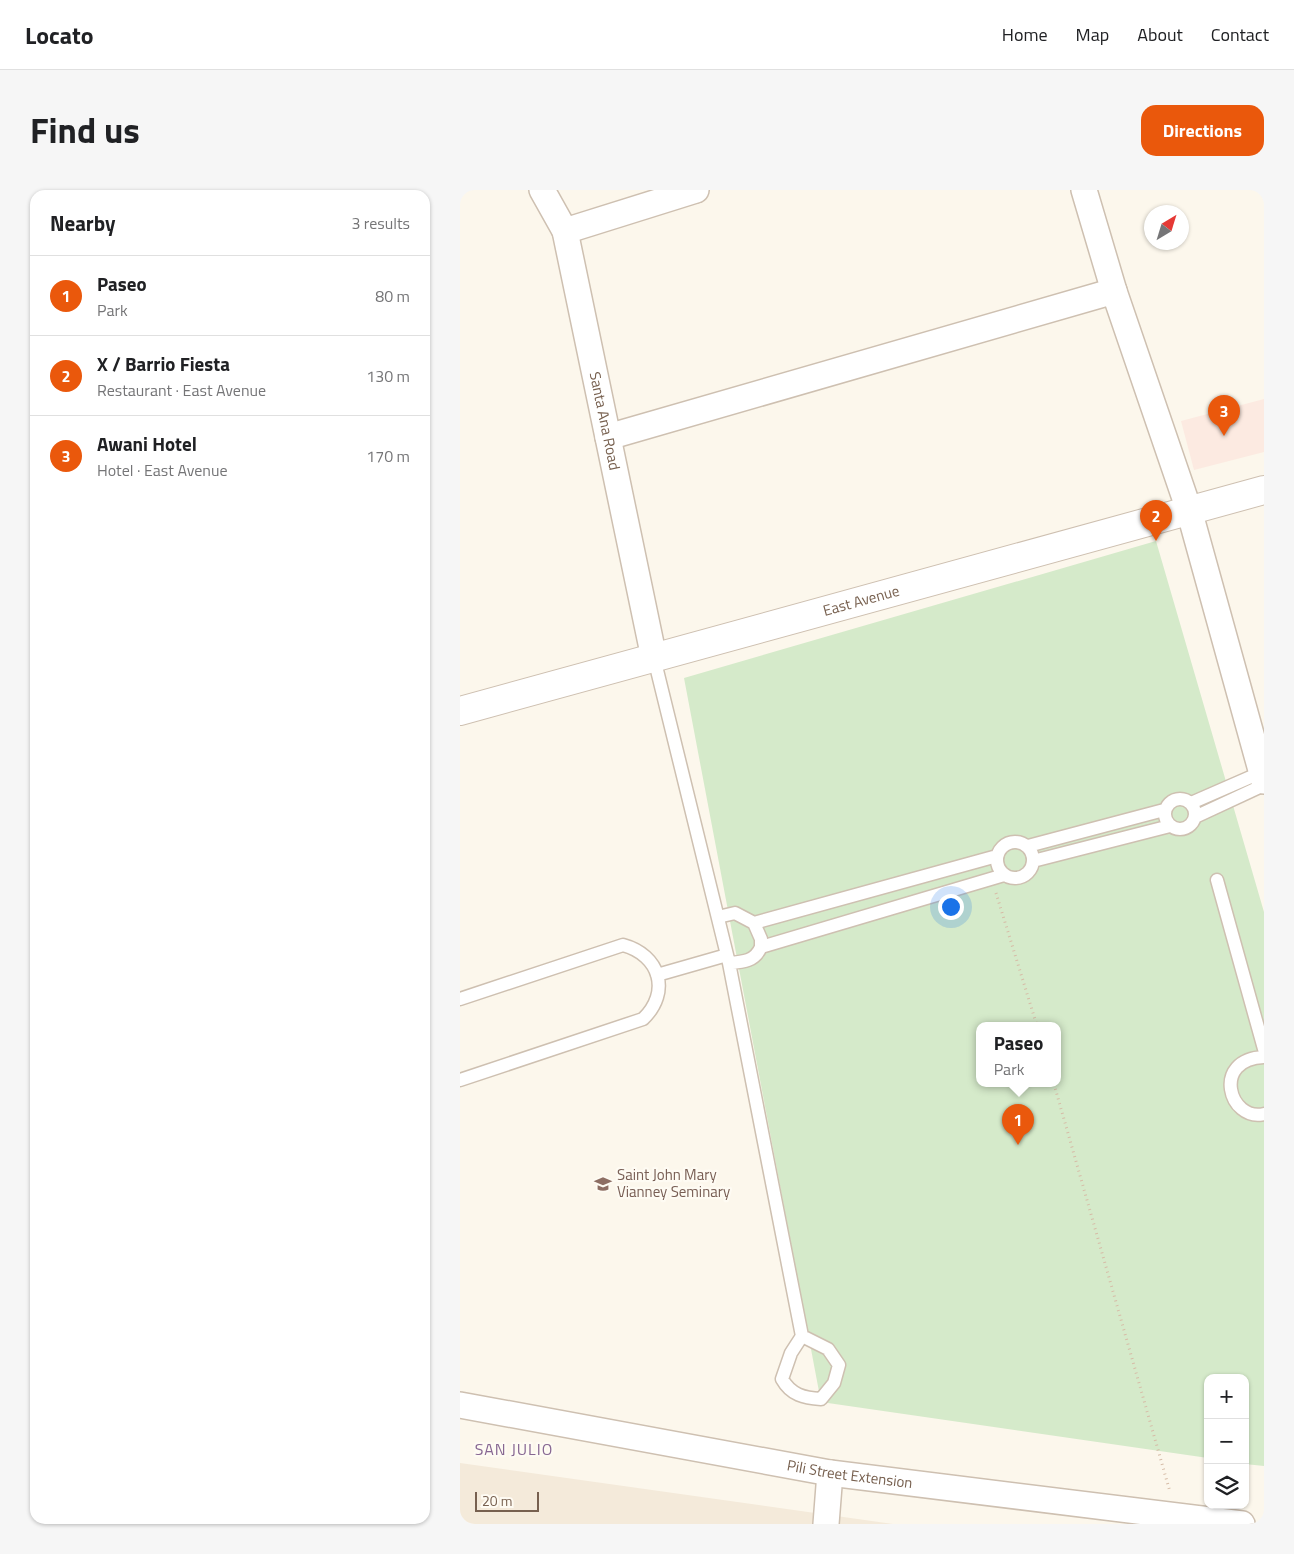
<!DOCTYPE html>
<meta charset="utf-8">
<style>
:root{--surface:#fff;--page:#f6f6f6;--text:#202124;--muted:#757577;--line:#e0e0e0;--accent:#ea580c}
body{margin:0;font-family:"Titillium Web",sans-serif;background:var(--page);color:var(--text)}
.controls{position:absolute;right:15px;bottom:15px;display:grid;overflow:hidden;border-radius:10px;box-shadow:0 1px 4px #0004}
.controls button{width:45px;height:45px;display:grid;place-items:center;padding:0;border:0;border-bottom:1px solid var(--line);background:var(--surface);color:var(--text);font:25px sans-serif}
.compass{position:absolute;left:684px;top:15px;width:45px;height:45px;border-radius:50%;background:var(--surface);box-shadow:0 1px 4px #0004;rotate:38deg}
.scale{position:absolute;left:15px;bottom:12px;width:64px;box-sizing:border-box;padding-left:5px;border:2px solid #77604f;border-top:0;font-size:14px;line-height:18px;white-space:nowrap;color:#77604f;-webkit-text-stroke:4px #fefbf3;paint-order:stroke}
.you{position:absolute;left:490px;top:716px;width:18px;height:18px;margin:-12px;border:4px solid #fff;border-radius:50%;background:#1a73e8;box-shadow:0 0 0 8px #1a73e833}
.badge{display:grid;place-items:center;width:32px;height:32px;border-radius:50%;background:var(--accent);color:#fff;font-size:16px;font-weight:700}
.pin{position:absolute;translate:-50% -41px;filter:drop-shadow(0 1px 2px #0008)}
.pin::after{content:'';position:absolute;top:26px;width:18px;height:15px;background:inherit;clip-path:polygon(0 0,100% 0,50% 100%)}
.popup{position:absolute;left:516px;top:832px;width:85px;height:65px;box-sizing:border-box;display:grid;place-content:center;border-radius:10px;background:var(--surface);filter:drop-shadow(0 1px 4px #0005);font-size:16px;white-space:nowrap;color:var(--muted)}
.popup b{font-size:19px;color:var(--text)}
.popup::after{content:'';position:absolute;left:50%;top:100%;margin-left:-10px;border:10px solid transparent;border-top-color:var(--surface)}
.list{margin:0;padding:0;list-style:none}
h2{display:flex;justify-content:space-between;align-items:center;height:65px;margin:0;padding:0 20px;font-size:21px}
h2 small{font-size:16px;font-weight:400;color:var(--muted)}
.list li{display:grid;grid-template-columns:32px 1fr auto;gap:15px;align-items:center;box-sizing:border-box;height:80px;padding:0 20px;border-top:1px solid var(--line)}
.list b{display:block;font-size:19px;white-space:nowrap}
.list p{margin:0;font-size:16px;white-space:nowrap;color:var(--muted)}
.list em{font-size:16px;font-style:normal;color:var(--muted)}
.icon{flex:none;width:28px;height:28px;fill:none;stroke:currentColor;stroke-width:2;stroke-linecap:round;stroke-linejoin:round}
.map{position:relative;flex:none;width:804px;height:1334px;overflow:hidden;border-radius:15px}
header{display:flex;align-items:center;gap:30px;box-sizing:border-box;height:70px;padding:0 25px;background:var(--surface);border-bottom:1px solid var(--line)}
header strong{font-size:24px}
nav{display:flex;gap:28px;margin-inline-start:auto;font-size:18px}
.intro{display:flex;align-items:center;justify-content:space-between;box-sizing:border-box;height:120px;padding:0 30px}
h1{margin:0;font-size:35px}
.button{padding:12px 22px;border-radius:15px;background:var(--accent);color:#fff;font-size:18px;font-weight:700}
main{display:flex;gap:30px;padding:0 30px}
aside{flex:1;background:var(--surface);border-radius:15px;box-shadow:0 1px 4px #0004}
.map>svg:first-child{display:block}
.residential{fill:#f4eada}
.commercial{fill:#fceae1}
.green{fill:#d5eaca;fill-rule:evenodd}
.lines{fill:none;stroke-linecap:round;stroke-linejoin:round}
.service-casing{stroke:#cec0b1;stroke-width:15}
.minor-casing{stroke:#cec0b1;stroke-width:28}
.tertiary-casing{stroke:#cec0b1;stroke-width:30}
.path{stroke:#d6bca7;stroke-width:3;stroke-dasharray:1 4;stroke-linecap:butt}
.service{stroke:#fff;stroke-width:12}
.minor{stroke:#fff;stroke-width:25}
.tertiary{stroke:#fff;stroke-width:28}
.labels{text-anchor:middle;stroke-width:4.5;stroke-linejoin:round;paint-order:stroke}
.street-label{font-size:15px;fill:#77604f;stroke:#fefbf3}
.education-label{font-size:15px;fill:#785e54;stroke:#fefbf3;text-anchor:start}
.neighbourhood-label{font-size:16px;letter-spacing:1px;fill:#876792;stroke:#fefbf3}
</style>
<header>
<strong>Locato</strong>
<nav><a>Home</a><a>Map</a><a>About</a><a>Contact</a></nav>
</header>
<div class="intro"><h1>Find us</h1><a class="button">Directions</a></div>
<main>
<aside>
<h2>Nearby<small>3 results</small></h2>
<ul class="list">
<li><span class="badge">1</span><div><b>Paseo</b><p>Park</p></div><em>80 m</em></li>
<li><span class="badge">2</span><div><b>X / Barrio Fiesta</b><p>Restaurant · East Avenue</p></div><em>130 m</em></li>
<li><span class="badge">3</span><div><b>Awani Hotel</b><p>Hotel · East Avenue</p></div><em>170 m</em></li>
</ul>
</aside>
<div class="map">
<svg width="804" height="1334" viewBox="0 0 804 1334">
<rect width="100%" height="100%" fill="#fcf7ec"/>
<path class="residential" d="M0,1273L433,1334H0Z"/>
<path class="commercial" d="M804,209V262L734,280L721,231Z"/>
<path class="green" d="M696,351L804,722V1276L785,1274V1188H748V1268L361,1212L224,488ZM519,836H597V894H519Z"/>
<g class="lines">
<g class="service-casing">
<path id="service" d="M194,468L269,773L342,1146L368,1159L379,1175L374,1193L361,1209C344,1208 331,1205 322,1189L331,1163L342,1146
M705 624a15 15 0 1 1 30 0a15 15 0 1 1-30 0Z
M731,613L802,582
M735,627L804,595
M537 670a18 18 0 1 1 36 0a18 18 0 1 1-36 0Z
M568,656L704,620
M573,671L710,636
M757,690L804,859
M258,727L275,723L294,733L537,666
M294,733L301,749V757
M269,773C284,772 295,771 301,757L544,685
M197,785L267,765
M0,809L163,755C200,765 211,802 183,829L0,890
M804,867C751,869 769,932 804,924"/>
</g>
<g class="minor-casing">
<g id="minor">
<path id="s1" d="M82,0L105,41L194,468"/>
<path d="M624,0L654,101L729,320L804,591"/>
<path d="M105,41L236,0"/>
<path d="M148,247L654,101"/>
<path id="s2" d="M0,1215L370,1283L782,1334"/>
<path d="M366,1334L370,1283"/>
</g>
</g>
<g class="tertiary-casing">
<g id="tertiary">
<path id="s3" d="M0,521L804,300"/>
</g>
</g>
<path class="path" d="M536,703L577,836
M594,894L710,1302"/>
<use href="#service" class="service"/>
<use href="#minor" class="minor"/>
<use href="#tertiary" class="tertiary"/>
</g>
<defs>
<g id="university-bare" transform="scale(1.35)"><path d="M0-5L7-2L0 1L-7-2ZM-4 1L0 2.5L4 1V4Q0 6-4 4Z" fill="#8d6e63" stroke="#fefbf3" stroke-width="2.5" paint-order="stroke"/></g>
</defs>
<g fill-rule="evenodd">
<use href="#university-bare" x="143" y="994"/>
</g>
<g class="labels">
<g class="street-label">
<text dy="5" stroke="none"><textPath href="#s1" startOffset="241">Santa Ana Road</textPath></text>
<text dy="5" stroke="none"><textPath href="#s3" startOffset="416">East Avenue</textPath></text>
<text dy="5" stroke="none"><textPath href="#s2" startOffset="396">Pili Street Extension</textPath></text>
</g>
<g class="education-label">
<text x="157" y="990">Saint John Mary<tspan x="157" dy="17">Vianney Seminary</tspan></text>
</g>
<g class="neighbourhood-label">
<text x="54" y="1265">SAN JULIO</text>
</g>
</g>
</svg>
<div class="controls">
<button>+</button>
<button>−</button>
<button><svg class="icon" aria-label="layers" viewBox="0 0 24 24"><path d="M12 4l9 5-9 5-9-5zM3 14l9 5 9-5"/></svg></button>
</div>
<svg class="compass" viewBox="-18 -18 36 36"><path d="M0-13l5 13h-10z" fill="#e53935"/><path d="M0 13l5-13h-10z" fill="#757577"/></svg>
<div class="scale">20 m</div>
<div class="you"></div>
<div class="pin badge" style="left:558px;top:955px">1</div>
<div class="popup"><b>Paseo</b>Park</div>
<div class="pin badge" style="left:696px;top:351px">2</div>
<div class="pin badge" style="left:764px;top:246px">3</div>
</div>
</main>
